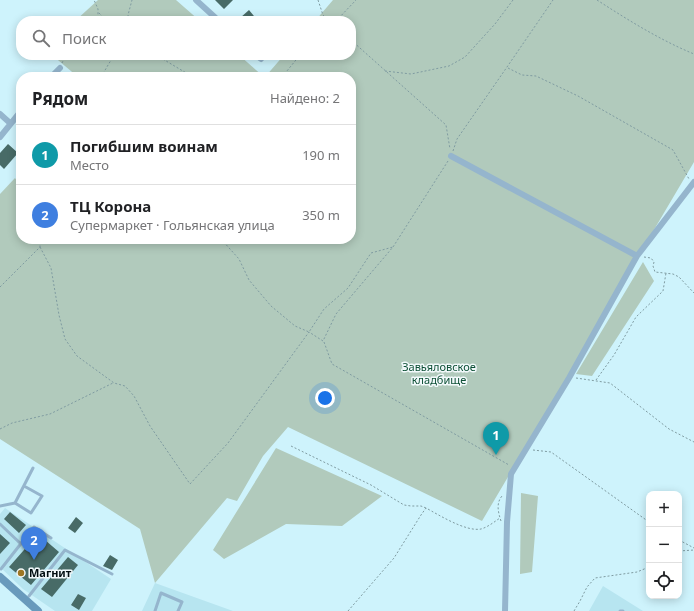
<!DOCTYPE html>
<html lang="ru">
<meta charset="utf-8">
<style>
:root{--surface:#fff;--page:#f6f6f6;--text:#202124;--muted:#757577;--line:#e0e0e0;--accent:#9d7623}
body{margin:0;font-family:"Noto Sans",sans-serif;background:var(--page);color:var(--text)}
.controls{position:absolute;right:12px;bottom:12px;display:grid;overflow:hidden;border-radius:8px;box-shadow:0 2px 10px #0003}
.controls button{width:36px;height:36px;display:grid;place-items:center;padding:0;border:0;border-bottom:1px solid var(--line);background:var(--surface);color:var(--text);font:20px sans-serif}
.you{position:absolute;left:325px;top:398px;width:14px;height:14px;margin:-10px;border:3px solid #fff;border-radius:50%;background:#1a73e8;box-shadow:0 0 0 6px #1a73e833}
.badge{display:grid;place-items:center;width:26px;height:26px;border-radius:50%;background:var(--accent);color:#fff;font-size:13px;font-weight:700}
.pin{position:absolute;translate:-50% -33px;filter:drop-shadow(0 1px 2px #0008)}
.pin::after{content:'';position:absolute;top:21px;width:14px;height:12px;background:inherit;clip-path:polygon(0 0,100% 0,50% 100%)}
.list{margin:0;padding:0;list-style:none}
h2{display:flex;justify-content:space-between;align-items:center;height:52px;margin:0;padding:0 16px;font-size:17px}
h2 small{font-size:13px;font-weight:400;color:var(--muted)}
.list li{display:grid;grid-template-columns:26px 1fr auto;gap:12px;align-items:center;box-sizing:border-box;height:60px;padding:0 16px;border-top:1px solid var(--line)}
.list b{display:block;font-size:15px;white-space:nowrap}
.list p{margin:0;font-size:13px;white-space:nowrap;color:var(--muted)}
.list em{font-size:13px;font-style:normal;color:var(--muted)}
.icon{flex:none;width:22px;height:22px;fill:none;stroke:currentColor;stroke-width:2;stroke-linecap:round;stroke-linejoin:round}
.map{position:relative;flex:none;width:694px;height:611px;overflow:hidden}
.search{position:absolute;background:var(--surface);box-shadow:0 2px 10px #0003;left:16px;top:16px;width:340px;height:44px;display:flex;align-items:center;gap:10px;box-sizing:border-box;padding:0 14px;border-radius:16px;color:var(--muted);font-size:15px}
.panel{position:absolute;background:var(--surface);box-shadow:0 2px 10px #0003;left:16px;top:72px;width:340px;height:172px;border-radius:16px}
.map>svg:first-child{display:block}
.built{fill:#b7e5f0}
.green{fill:#b1cabc}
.building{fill:#486b67}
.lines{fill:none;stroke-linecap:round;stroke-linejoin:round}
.path{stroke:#7f9ba1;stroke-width:1;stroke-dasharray:2 2;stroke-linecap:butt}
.service{stroke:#95b5cd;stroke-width:3}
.minor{stroke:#95b5cd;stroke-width:6}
.secondary{stroke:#699abc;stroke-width:8}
.poi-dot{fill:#9d7623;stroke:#f3fafc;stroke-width:1.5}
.labels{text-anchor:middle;stroke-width:3;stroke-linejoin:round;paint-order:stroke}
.park-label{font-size:11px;fill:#0c4f35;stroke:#f3fafc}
.poi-label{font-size:11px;font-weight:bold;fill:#030f12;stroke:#f3fafc;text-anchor:start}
</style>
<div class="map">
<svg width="694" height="611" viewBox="0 0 694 611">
<rect width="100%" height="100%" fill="#cef3fc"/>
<path class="built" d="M5,508L111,579L92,611H55L23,589L0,567V514Z
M155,583L233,611H142Z
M603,586L643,611H589Z"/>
<path class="green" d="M98,0H176L200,21H75Z
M333,0H694V162L482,521L288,427L263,456L237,501L227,498L155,583L140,529L0,439V194L15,178L17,181L21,177V239H351V77H265L284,55H351V21H315Z
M52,55H239L264,77H78Z
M643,262L654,281L592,376L576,374Z
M276,448L382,496L342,526L286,524L224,559L213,550Z
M521,493L538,496L532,572L520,574Z"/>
<path class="building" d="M215,0H233L224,9Z
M249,10L258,21H242L240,18Z
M8,144L18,153L4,169L0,165V153Z
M10,512L26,525L19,533L4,519Z
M76,517L83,523L75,533L68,528Z
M0,534L10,543L0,554Z
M38,534L59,552L31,585L9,567Z
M110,555L118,560L112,570L103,566Z
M68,557L78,565L52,597L41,589Z
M78,594L86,598L79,610L71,605Z"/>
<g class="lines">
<path class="path" d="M318,0L323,15L329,21
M597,0C628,20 660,40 694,54
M99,13L107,21
M94,21L98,15V9L94,0
M129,21L128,15L132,0
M336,21L356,0
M351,40L446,125L450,149
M156,55L193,77
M62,63L66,55
M508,68L522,75L536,76L578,96L673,150L689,179
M385,71L411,74L449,66L465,57L495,24L513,0
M64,72L69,77
M101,77L114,55
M282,77L300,55
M453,151L457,139L507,67L553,0
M221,239L239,259L249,280L271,306L295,326L309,332L324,309L348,288L371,253L393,247
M40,247L51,268L59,315L65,339L77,356L114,383L125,386L134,396L150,426L190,484L228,443L309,332L323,341L336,314L393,247L448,161
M644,257L651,258L654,262L653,266L655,272L673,274L679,277L694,293
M0,287L40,247V239
M324,342L332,364L509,465
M576,378L610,383L669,429L694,442
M596,380L614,355L636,317L663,291L666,273
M0,429L12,423L50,414L113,383
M291,446L371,485L404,505L411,506H421L426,508
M533,450L551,452L649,522
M501,521C498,512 496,503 502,496
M679,540L694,548
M679,551L694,550
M348,611L394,558L421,515L426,508C439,515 466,532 481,529C488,527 494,522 500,518
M574,611L580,601L587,587L595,578L637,572L649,567"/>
<path class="service" d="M15,503L31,513L42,496L24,486
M0,506L15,503L33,468
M0,524L21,544
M1,569L34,527L51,538
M29,596L65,550L112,574
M155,611L161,593L182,602L178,611
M620,611H623"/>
<path class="minor" d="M196,0L219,21
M256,55L261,59
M51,77L60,68
M0,114L10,123
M0,137L21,111
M451,156L637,256L569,378L511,474L507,522L505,611
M637,256L694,182"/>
<path class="secondary" d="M0,577L38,611"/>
</g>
<circle class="poi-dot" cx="21" cy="573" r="4"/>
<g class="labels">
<g class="park-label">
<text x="439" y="371">Завьяловское<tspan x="439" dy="13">кладбище</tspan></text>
</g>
<g class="poi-label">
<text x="29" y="577">Магнит</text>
</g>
</g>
</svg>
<div class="controls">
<button>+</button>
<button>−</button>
<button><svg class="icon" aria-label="locate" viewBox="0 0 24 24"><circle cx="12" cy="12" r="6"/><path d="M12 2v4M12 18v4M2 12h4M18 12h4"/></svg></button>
</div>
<div class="you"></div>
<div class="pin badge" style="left:496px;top:455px;background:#0f9aa8">1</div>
<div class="pin badge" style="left:34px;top:560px;background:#3f7fe0">2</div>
<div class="search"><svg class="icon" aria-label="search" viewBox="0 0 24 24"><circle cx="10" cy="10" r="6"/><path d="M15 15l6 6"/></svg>Поиск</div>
<section class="panel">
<h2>Рядом<small>Найдено: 2</small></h2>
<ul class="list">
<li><span class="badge" style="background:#0f9aa8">1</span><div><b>Погибшим воинам</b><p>Место</p></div><em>190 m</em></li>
<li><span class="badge" style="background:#3f7fe0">2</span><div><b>ТЦ Корона</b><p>Супермаркет · Гольянская улица</p></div><em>350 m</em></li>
</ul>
</section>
</div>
